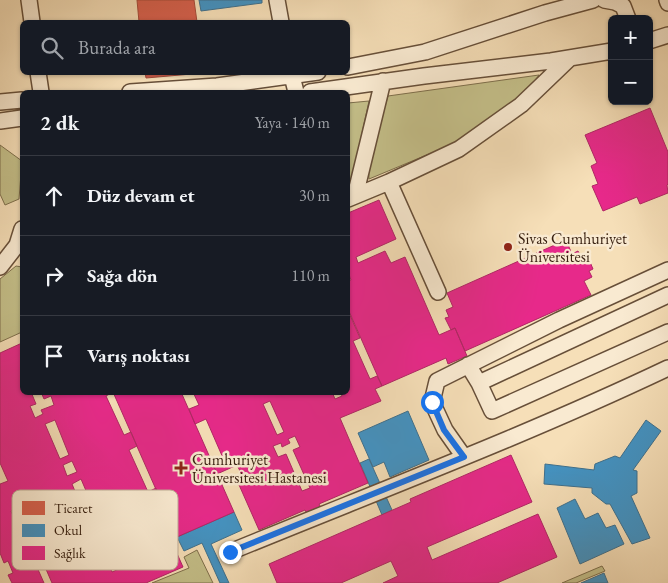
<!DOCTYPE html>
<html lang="tr">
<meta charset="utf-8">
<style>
:root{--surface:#171b24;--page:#242831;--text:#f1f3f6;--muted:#9ea1a6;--line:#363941}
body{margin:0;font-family:"EB Garamond",serif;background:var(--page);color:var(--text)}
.controls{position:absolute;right:15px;top:15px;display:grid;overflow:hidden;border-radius:8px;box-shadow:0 1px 4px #0004}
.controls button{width:45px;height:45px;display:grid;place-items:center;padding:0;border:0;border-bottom:1px solid var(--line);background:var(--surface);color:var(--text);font:25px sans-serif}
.stop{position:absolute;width:15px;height:15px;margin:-11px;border:4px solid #1a73e8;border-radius:50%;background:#fff}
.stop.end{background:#1a73e8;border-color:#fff;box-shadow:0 1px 5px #0008}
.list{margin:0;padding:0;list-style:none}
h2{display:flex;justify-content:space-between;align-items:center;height:65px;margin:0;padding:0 20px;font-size:21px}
h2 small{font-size:16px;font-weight:400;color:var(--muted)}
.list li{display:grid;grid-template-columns:32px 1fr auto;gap:15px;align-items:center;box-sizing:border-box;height:80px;padding:0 20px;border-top:1px solid var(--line)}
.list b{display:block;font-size:19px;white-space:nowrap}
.list em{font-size:16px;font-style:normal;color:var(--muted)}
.icon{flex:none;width:28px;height:28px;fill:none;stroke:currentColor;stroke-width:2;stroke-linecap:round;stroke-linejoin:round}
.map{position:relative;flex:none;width:668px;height:583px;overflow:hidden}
.search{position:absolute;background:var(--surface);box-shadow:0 1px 4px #0004;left:20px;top:20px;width:330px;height:55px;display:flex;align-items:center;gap:12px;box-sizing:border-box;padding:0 18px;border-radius:8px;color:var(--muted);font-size:19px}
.panel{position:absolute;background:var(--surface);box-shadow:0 1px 4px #0004;left:20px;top:90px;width:330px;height:305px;border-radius:8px}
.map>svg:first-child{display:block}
.green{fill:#c4bf89;stroke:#7e6f4c}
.shops{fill:#d6604d;stroke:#a64c3a}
.schools{fill:#4393c3;stroke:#3f708d}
.health{fill:#e7298a;stroke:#b22665;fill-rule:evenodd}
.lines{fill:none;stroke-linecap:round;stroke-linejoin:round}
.minor-casing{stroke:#674f39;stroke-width:18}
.minor{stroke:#f9ead1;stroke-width:15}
.route{stroke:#1a73e8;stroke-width:6}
.poi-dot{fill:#8f2418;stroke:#f9ead1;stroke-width:2}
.labels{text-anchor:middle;stroke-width:5;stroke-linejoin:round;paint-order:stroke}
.poi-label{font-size:16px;fill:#371f0f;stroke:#f9ead1;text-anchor:start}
.key{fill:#f9ead1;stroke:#bfad97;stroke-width:1}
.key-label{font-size:14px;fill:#371f0f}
</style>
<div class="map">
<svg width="668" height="583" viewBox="0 0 668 583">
<rect width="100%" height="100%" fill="#f6dfb8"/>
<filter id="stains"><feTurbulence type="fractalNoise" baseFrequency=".004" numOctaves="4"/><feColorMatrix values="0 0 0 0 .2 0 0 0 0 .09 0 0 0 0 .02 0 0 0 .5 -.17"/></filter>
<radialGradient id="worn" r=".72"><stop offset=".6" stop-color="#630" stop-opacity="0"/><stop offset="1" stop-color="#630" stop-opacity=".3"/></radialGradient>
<path class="green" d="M539,75L526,92L453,144L369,179L368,161L388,96Z
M369,101L350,188H348V103Z
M0,145L22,161L19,199L5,205L0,194Z
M16,266L22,267V332L0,342V279Z
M197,550L213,583H152L189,568L184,557Z
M602,566L605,571L576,583H562Z"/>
<path class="shops" d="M137,0H194L197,22H139Z
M145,72H203V73L146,78Z"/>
<path class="schools" d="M199,0H262V3L201,11Z
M408,411L429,460L390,477L384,462L373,467L358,433Z
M646,420L661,431L633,470L637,471V493L631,496L650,538L632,544L610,504H606L592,493V488L544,484L545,464L594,470L595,464L615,456L620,458Z
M369,459L392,510L382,515L360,463Z
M575,499L585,519L598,513L606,528L615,525L624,544L580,564L557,508Z
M234,512L242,530L211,544L229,583H220L202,543L184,551L177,537Z
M604,573L608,583H581Z"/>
<path class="health" d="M650,108L668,152V184L667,185L668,193L640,204L637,197L603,211L592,186L598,184L591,166L597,163L585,135Z
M379,200L396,239L356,257L358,263L385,251L391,263L405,257L439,335L455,328L467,356L448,364L446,358L382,386L348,309V281L351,280L348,272V213Z
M566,240L572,254L578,251L581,257L587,255L593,269L589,271L592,277L584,281L591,295L465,351L455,328L451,330L445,318L449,317L446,310L453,307L447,293Z
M349,313L360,338L353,341L370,379L377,376L382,386L375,389L381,401L340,418L368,483L319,504L322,510L308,516L305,510L259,530L236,478L242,475L237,465L217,474L212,463L223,458L206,419L195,424L189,409L199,405L193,392H332L335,399L342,396L340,392H348V314ZM270,401L284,432L277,435L263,404ZM295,436L300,447L293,450L310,488L302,491L286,454L278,457L273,446L281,443L282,447L290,443L288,439Z
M22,343V392H31L36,404L30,406L35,418L43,414L41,410L54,405L51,396L44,399L41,392H113L106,396L124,435L131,432L137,446L129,450L148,492L156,488L161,500L154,503L152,500L145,503L150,514L156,511L167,535L175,531L177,537L171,540L183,567L146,583H52L39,553L32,556L44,583H12L8,575L13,573L8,561L4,563L0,553V484L8,481L0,463V353ZM55,420L69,455L60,459L45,424ZM72,461L77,472L67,476L63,465ZM81,479L96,514L86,518L72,484ZM19,508L34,541L25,545L11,511ZM108,523L111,530L104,533L119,569L112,572L97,537L89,541L84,530L92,526L94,530Z
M113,392H181L234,512L177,537Z
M511,455L532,502L427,547L432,560L538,514L557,557L497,583H383L398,576L391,561L341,583H277L269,564L411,502L410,499Z"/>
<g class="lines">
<g class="minor-casing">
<path id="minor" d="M29,0L32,22
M277,0L281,22
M604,0L615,2L623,6L628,19
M667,0L668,3
M649,41L668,35
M348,67L425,52L545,13L593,0
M38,72L41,92
M291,72L296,92
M130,92L217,86L318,72
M310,92L424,76L551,61L612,51
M0,102L22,100
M0,121L22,118
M389,182L438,292
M355,196L383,81
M348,199L389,182L459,149L521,105L570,58
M0,267L17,245L22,229
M468,365L479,383L492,411L668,332
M479,383L668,295
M464,457L445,430L432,402L437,381L559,320L668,270
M230,552C376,492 525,436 668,368"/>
</g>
<use href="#minor" class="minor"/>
</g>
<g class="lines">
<path class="route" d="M230,552L464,457L444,430L432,402"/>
</g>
<g class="poi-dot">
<circle cx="508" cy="247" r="5"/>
<path d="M178.5 460.5h5v5h5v5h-5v5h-5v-5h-5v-5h5z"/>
</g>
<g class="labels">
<g class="poi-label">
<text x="518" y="244">Sivas Cumhuriyet<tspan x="518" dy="18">Üniversitesi</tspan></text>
<text x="192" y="465">Cumhuriyet<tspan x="192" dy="18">Üniversitesi Hastanesi</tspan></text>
</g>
</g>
<rect x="12" y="490" width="166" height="80" rx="8" class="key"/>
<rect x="22" y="501" width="23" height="14" fill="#d6604d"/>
<rect x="22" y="524" width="23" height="13" fill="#4393c3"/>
<rect x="22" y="546" width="23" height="14" fill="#e7298a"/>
<g class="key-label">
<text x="54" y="513">Ticaret</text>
<text x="54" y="535">Okul</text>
<text x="54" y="558">Sağlık</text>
</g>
<rect width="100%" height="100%" filter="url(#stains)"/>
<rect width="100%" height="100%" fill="url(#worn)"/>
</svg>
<div class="controls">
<button>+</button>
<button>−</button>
</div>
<div class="stop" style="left:432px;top:402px"></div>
<div class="stop end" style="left:230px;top:552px"></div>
<div class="search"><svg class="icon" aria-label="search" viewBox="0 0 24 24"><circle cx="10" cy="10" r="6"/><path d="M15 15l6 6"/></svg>Burada ara</div>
<section class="panel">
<h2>2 dk<small>Yaya · 140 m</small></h2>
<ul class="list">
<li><svg class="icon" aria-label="ahead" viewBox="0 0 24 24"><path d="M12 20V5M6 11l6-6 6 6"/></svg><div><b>Düz devam et</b></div><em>30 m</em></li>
<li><svg class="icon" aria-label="right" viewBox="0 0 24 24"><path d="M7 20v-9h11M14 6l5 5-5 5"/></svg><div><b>Sağa dön</b></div><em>110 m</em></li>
<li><svg class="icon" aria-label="arrive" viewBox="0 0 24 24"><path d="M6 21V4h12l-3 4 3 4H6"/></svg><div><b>Varış noktası</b></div></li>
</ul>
</section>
</div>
